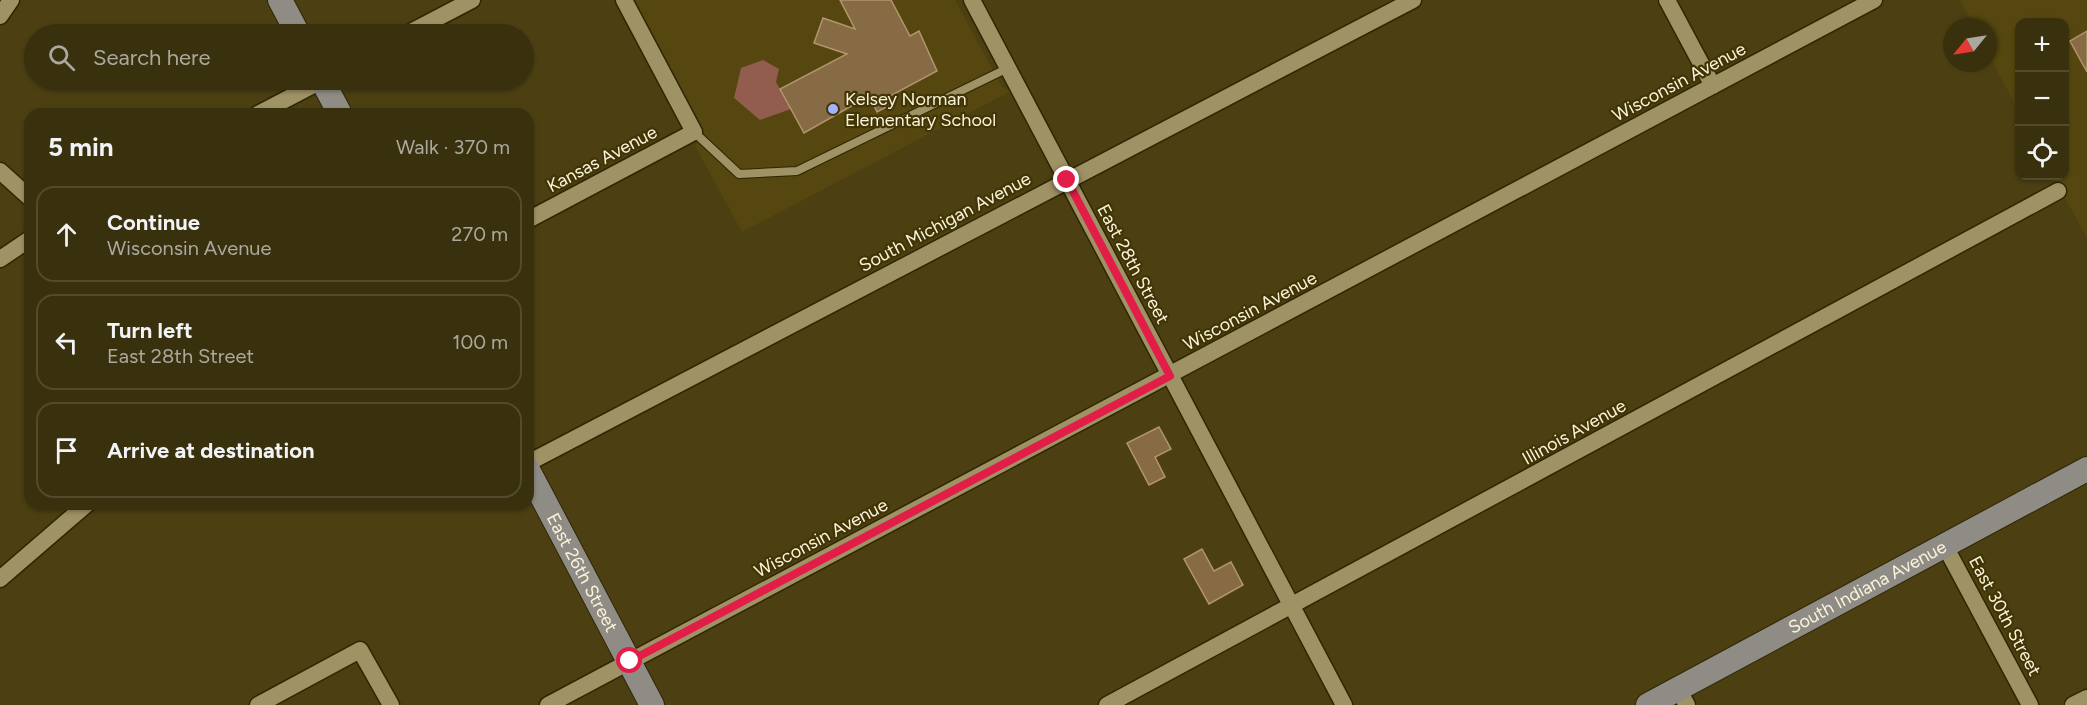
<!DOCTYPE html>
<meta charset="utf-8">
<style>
:root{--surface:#39300e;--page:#403817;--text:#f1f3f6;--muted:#aba99e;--line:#534b2e}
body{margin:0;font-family:Figtree,sans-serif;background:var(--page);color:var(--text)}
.controls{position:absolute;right:18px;top:18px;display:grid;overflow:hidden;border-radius:12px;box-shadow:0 2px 4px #0004}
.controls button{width:54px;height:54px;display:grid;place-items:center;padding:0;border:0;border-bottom:2px solid var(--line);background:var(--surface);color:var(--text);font:30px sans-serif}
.compass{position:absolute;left:1943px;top:18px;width:54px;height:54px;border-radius:50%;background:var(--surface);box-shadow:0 2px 4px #0004;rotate:240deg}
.stop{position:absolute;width:18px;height:18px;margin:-14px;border:4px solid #e11d48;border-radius:50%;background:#fff}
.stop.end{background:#e11d48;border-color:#fff;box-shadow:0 2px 6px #0008}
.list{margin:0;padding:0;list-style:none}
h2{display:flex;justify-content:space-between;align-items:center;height:78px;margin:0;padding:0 24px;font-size:26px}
h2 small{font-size:20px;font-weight:400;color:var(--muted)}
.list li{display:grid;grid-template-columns:39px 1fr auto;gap:18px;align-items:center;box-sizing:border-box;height:96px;margin:0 12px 12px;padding:0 12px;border:2px solid var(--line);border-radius:18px}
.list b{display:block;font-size:22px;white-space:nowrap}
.list p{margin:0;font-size:20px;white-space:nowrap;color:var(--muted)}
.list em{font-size:20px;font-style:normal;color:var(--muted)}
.icon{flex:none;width:33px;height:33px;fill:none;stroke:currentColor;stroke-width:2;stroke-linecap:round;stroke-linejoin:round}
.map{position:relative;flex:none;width:2087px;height:705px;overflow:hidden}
.search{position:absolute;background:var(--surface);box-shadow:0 2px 4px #0004;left:24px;top:24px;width:510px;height:66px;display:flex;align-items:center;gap:15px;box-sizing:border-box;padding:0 21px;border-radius:33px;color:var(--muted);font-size:22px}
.panel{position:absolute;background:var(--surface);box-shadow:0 2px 4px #0004;left:24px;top:108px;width:510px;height:402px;border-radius:18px}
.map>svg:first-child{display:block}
.built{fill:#55470f}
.green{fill:#925c4f}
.building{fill:#876b45;stroke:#b3956e;stroke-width:1.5}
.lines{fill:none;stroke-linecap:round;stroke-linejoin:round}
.lane-casing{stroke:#2f2604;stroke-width:10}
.street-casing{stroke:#2f2604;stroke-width:19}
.secondary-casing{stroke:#2f2604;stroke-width:26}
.lane{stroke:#9f9265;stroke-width:8}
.street{stroke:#9f9265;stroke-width:16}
.secondary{stroke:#8f8b85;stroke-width:24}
.route{stroke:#e11d48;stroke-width:8}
.poi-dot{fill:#a2b2fd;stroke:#413505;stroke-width:2}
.labels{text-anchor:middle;stroke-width:4.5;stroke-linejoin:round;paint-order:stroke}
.street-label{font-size:18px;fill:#faf3db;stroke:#413505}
.poi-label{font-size:18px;fill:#faf3db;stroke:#413505;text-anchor:start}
</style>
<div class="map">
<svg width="2087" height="705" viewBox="0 0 2087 705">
<rect width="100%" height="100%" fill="#4c4012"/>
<path class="built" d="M634,0H955L1002,87L1011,91L742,232L695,146L700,139V127Z
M1960,0H2087V238L2053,176H2064V22H2020L2019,112L1988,53V27H1974Z"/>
<path class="green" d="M763,60L779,69L776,82L791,109L760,120L734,98L741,68Z"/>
<path class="building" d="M840,0H891L910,36L919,31L937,71L890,96L894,103L877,112L869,96L804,133L780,89L847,54L814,43L823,18L855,29Z
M2087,31V72L2070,41Z
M1159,427L1171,449L1155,457L1165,477L1149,485L1127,443Z
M1202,549L1214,571L1231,562L1243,585L1209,604L1184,559Z"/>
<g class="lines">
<g class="lane-casing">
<path id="lane" d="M694,132L739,174L797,171L1008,68"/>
</g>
<g class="street-casing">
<path id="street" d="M972,0L1344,705
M1667,0L1713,86
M0,16L11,0
M407,34L472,0
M258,114L323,80
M0,171L30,198
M528,220L694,132L624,0
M0,259L30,239
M528,463L1413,0
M1945,546L2030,705
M0,579L87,504
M1678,689L1687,705
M258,705L360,650L391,705
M548,705L1874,0
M1107,705L2058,191
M2073,705L2087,698"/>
</g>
<g class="secondary-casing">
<g id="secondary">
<path d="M280,0L298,34"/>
<path d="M322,80L340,114"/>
<path id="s1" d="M528,470L652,705"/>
<path id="s2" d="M1648,705L2087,469"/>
</g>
</g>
<use href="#lane" class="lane"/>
<use href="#street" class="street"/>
<use href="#secondary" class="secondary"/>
</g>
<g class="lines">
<path class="route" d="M630,661L1170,376L1067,180"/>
</g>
<circle class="poi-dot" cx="833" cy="109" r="6"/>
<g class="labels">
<g class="street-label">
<text transform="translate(1679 82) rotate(-28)" y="6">Wisconsin Avenue</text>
<text transform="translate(602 159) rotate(-28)" y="6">Kansas Avenue</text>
<text transform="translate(945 222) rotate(-28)" y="6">South Michigan Avenue</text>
<text transform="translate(1133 264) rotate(62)" y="6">East 28th Street</text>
<text transform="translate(1250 311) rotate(-28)" y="6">Wisconsin Avenue</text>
<text transform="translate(1574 432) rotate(-29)" y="6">Illinois Avenue</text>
<text transform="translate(821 538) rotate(-28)" y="6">Wisconsin Avenue</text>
<text dy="6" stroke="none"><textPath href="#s1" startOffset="116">East 26th Street</textPath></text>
<text dy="6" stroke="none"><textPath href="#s2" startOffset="249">South Indiana Avenue</textPath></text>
<text transform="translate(2005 616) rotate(62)" y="6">East 30th Street</text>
</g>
<g class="poi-label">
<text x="845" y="105">Kelsey Norman<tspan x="845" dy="21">Elementary School</tspan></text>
</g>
</g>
</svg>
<div class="controls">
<button>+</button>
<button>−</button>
<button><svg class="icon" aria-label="locate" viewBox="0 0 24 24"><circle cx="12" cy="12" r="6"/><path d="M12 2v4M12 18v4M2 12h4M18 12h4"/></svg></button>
</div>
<svg class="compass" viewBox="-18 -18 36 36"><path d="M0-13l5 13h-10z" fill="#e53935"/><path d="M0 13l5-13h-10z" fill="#aba99e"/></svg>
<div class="stop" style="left:630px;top:661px"></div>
<div class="stop end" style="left:1067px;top:180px"></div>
<div class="search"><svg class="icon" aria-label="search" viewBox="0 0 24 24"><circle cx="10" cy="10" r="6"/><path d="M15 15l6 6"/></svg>Search here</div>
<section class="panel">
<h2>5 min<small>Walk · 370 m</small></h2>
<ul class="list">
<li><svg class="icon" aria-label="ahead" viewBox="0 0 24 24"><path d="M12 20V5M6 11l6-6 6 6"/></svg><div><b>Continue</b><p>Wisconsin Avenue</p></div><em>270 m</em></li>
<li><svg class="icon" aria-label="left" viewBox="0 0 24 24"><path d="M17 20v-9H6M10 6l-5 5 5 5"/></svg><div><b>Turn left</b><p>East 28th Street</p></div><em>100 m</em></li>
<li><svg class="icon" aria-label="arrive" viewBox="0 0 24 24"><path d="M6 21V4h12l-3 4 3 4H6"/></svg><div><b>Arrive at destination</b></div></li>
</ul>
</section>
</div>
